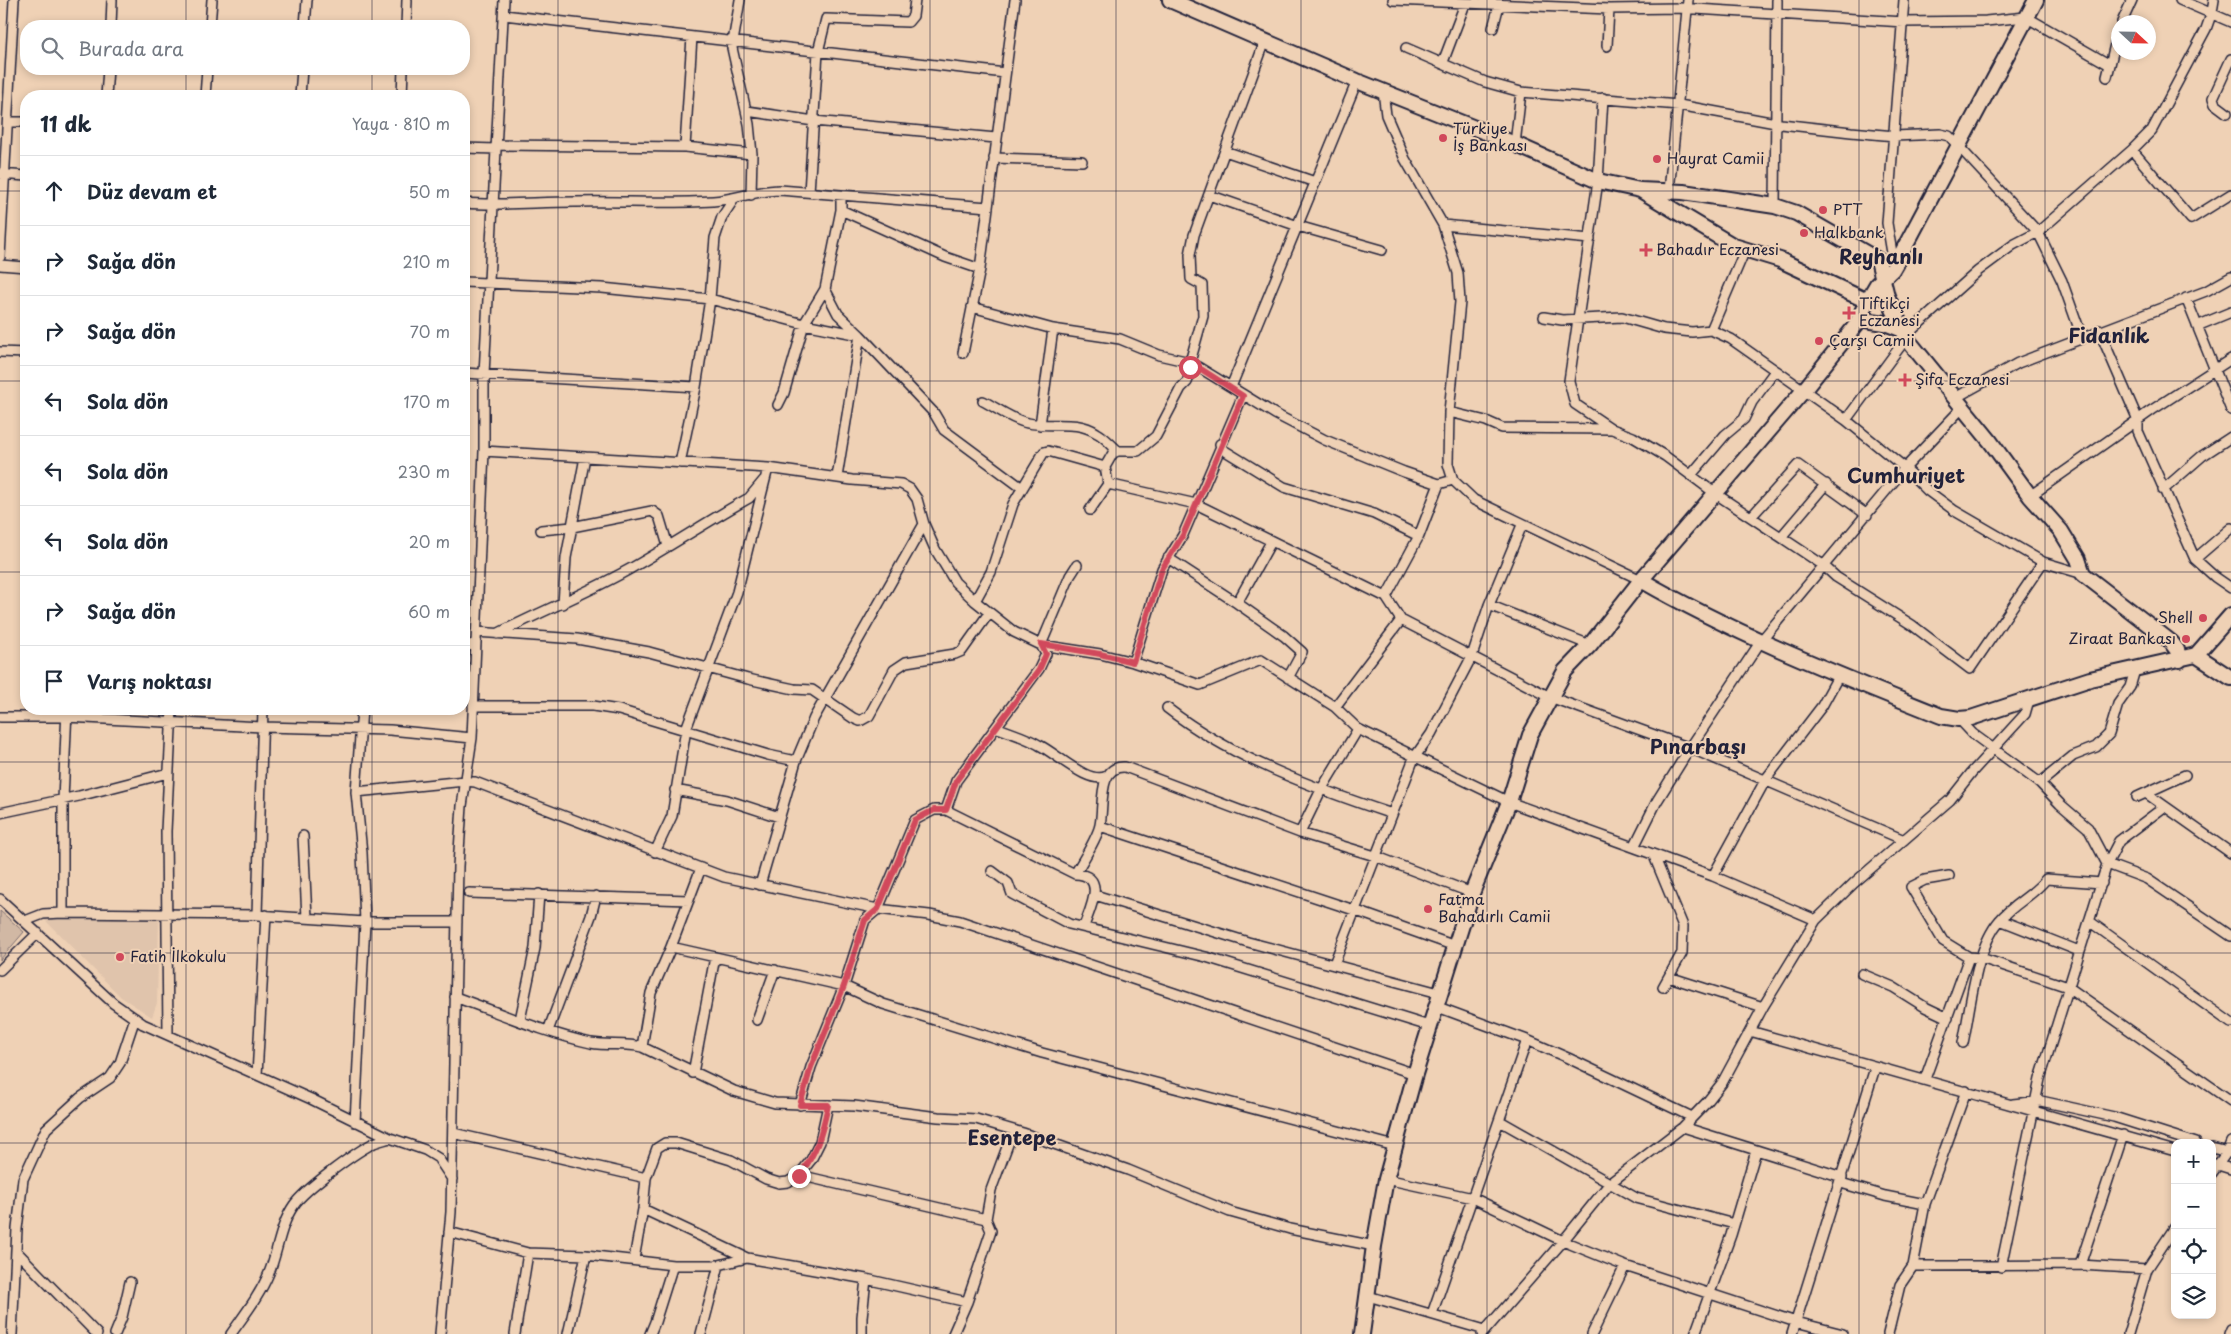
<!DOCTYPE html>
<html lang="tr">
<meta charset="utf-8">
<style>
:root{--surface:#fff;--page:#f2f2f3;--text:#1f2937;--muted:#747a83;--line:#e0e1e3}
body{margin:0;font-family:"Playpen Sans",sans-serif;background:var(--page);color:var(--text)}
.controls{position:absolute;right:15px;bottom:15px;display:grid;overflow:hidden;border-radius:10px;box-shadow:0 2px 8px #0003}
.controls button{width:45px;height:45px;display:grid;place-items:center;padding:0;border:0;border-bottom:1px solid var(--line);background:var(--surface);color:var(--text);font:25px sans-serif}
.compass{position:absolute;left:2111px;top:15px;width:45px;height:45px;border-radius:50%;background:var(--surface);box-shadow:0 2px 8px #0003;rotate:112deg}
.stop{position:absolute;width:15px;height:15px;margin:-11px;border:4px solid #d1495b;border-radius:50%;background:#fff}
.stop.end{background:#d1495b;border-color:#fff;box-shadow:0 1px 5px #0008}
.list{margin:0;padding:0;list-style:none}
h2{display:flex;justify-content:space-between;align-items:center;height:65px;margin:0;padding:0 20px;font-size:21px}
h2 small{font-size:16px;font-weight:400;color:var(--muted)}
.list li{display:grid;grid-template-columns:32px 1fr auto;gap:15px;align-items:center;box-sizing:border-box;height:70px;padding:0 20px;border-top:1px solid var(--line)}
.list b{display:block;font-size:19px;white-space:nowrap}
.list em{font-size:16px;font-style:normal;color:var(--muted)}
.icon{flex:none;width:28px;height:28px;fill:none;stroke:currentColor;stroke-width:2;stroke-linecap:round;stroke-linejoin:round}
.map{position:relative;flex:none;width:2231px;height:1334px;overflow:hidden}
.search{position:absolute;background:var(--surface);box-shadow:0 2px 8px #0003;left:20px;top:20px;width:450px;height:55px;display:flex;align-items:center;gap:12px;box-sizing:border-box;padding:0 18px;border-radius:20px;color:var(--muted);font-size:19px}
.panel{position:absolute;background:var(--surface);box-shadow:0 2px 8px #0003;left:20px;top:90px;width:450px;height:625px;border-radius:20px}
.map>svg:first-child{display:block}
.built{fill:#e0c4ac}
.green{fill:#d1b8a4;stroke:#7a6d70}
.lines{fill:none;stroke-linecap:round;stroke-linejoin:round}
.street-casing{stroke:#22223b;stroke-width:12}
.secondary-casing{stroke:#22223b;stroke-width:18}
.street{stroke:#efd1b5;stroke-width:9}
.secondary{stroke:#efd1b5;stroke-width:14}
.route{stroke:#d1495b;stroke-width:6}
.grid{fill:none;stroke:#22223b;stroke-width:1;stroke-opacity:0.55}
.poi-dot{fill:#d1495b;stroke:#efd1b5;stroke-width:2}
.labels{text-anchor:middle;stroke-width:4;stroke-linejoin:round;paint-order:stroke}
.poi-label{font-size:15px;fill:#22223b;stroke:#efd1b5;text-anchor:start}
.district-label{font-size:20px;font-weight:bold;fill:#22223b;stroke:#efd1b5}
</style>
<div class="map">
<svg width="2231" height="1334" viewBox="0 0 2231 1334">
<rect width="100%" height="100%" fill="#efd1b5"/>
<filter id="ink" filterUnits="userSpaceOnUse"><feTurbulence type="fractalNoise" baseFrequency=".02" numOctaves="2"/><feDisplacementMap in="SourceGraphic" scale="10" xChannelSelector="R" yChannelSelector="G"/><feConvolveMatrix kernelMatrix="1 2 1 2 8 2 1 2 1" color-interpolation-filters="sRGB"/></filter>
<g filter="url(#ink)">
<path class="built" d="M159,917L157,1003L152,1017L121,997L43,918Z"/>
<path class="green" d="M0,911L24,932L0,960Z"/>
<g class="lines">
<g class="street-casing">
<path id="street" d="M740,0L732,48L749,124L752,154L751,195
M1393,0L1609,9L1680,8L1904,22L1986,21L2026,17L2110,65
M2180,0L2231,22
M504,15L1005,73
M2122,22L2132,0
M111,26L112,0
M210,26L212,0
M305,26L307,0
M406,26L407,0
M1493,28L1499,5
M1607,46L1609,9
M1406,48L1485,82L1521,92L1679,105L1781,124L1851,132L1895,136L1940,134L1949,136L2038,232L2062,281L2082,337
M1443,62L1465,4
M2107,77L2118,32
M1383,91L1386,115L1405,159L1443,225L1458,273L1460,302L1449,412L1448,464L1453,480L1474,500L1641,580
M106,96L108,69
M205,96L207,69
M300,96L302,69
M402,96L403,69
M1603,98L1598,181L1569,381L1575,404L1612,429L1633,437L1665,456L1716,494L1823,565L1836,577L1912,625L1970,669L2043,562
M747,111L814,121L996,138
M2227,113L2215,104L2213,98L2231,59
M8,122H26
M1515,144L1521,92
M496,145L685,147L752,154
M685,147L692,37
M464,148L496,149
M2132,150L2191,219L2231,194
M1225,151L1315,182
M994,158L1082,161
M0,174L26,176
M1669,191L1688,0
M809,192L818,52L826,19L908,22L913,16L915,0
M1209,195L1298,226L1382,250
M464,203C501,206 537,202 575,202C621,201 667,204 713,201C736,199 758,190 780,190L988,207
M1775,206L1777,0
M841,210L945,257L980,269
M1443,225L1590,239
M1892,253L1887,223L1904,0
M0,257L14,0
M0,265L26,267
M464,282L602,288L710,299L804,324L860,335L934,413L944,430L1022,488
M825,289L838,314L860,335L837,477
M2186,298L2231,410
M972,307L1053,329L1120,339L1159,355L1190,362L1275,414L1325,440L1404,472L1439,484L1453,480
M1544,317L1562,320L1622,317L1664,329L1692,332L1711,330L1731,339L1846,420L1905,468L1928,491L1955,511L2043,562L2083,574
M2197,326L2231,312
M1711,330L1745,250
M2099,330L2138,420V431L2195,559L2215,577L2231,588
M0,352L26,353
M963,353L980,269L1015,0
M464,373L696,387
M1231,387L1357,81
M1955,398L2018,363L2206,291L2231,277
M983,401C997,408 1012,420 1028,423C1051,428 1076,419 1097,433C1105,437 1111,445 1118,451
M778,405L784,393L804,324L825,289L841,210V195
M1449,412L1486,421L1502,428L1612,429
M1846,420L1913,329L1978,271L2013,245L2038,232L2132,150L2152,130L2206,29L2212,12L2214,0
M1040,425L1053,329
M1220,444L1222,449L1284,487L1374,514L1419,536
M484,451L768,468L852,480L901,484L910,489L917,499L924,524L935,549L955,582L975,601L1014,632L1041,645L1100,654L1133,662L1200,685L1261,660L1335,707
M680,463L696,387L710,299L715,238L722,217L734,199
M1691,475L1725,435L1744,419L1752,402L1775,371
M1108,484L1196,504L1386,597
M1439,484L1419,536L1386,597L1401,620L1550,697L1690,748L1904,840
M2163,490L2202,456L2231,437
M2030,496L2152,410L2231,359
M1090,510L1108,484L1105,467L1113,453L1118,451H1138L1156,436L1181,388L1187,382L1191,372L1190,362L1203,316L1202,285L1191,279L1190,255L1194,235L1265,41
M1751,517L1798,465L1867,515
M541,530L572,527L652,511L659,516L668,546
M1781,537L1826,484
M1168,558L1237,603L1284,636L1302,652L1288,678
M2195,559L2231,528
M975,601L991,572L1013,504L1044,452L1048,451L1105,467
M1237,603L1271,542
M563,604L566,558L585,457
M1489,605L1590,645
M1401,620L1335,707L1358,729L1509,802L1713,876L1816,920
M476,632L577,639L649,652L748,679L794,689L812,690L853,718L860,721L869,716L894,670L906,662L955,654L962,651L989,613
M497,634C540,612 585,594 628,570C669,547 708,521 749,498L764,480
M464,647L476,643
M1133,662L1162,569L1183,535L1243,395
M473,706H593L619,710L768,755L796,761
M1167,708C1233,759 1314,788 1392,814
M0,717H66L262,727L390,730L472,738
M1959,719L1973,734L2040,783L2060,804L2088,828L2107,864L2147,879L2231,936
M996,727C1010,733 1026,737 1039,745C1056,753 1089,786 1107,776
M2040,783L2073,756L2096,747L2109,734L2118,704L2130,687L2135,670
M675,790L727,800L779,817
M356,792L465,781L475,782L724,877L878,909L929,915L960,921L1415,1074
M2146,793L2231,853
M2137,797L2185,775
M946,810L1075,874C1108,875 1090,909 1084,926
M0,813L79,796L168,773
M1100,826L1354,910L1455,946
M1300,833L1321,790L1358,729
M303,836L307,918
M1634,847L1657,801L1690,748L1761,641L1905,468L1962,408
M655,852L672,816L686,729L737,592L768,468
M1654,856L1683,926L1682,953L1663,987
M992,871L1008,883L1012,894L1069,924L1206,957L1429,1026
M1075,874C1083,860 1097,839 1100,825C1104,807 1097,765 1125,767L1300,833L1375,856L1472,893
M1713,876L1766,779L1822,706L1839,675
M1949,876L1925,880L1911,887L1943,941L1969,957L1981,958L2068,987L2231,1101
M760,885L796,761L814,718L924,524
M469,893L689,900
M1095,895L1248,942L1439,993
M0,899L113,1003L143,1024L311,1099L390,1138L425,1150L438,1158L452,1179
M63,913V800L67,709
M257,915L263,709
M2000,920L2079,951
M25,921L43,914L63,913L257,915L365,922H457
M2089,921L2231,1023
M671,947L844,986L883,1004L1042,1053L1395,1146
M1334,964L1414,758L1431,734L1472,656L1489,605L1522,525
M0,970L38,933
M1862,974L1893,987L1925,1007L1948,1018
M1669,977L1763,1007
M455,997C500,1013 545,1033 591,1043C608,1046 625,1043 642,1047L734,1091L775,1103L854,1106L938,1117L976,1119L1023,1133L1128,1170L1230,1212L1290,1229L1374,1246
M1435,1006L1527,1040L1568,1058L1692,1117
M520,1020L535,948L539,894
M757,1020L775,970
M548,1031L591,916L596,896
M1750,1031L2175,1151
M168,1034L166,831L172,709
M1963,1043C1971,1006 1975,949 2000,920C2013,904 2034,895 2046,879L2102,883
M642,1047L651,993L671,947L701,868
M693,1073L715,957
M257,1075L266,915
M1925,1079L1969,957
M2013,1104L2041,1101L2114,1117L2196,1143
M800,1105L811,1067L844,986L865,920L878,909L915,820L934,810H946L956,781L1039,669L1046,654L1041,645L1070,576L1077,565
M1500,1121L1636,1198L1734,1224
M355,1122L365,922L362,853L356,792L362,709
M1683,1127L1842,1177L1841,1183L1885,1196L1925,1204
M453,1133L646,1178
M2212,1148L2231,1153
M2215,1164L2231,1169
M2212,1173L2227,1152L2231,1142
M799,1175L986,1219
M1386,1179L1473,1198L1563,1241L1625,1266L1796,1322L1843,1334
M643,1209L747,1258L866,1279L967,1302
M449,1232L528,1253L586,1255L673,1265H719L747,1258
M16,1251L97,1334
M634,1259L643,1209L646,1178L657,1148L665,1143H676L731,1160L766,1179L779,1183L788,1182L799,1175L811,1160L820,1142L828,1105
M2080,1265L2123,1135
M1913,1266L2080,1265L2147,1269
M2001,1267L2040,1079L2107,864L2119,841L2164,807
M1368,1296L1485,1330
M1432,1314L1527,1040
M12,1334L17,1229L23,1179L46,1129L80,1098L110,1078L120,1063L135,1018
M115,1334L122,1317L130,1282
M231,1334C245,1314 260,1295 269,1273C278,1251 280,1225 294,1205C305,1189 353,1154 372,1144C377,1141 384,1140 390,1138
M440,1334L451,1212L458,866L462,806L472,738L484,451V374L504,0
M515,1334L528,1253
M568,1334L586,1255
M650,1334L655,1322L673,1265
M701,1334L719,1265
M862,1334V1317L866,1279
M953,1334L967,1302L991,1231L986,1219L991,1190L1013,1131
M1482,1334L1563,1241L1610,1183L1683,1127L1707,1102L1722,1083L1763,1007L1816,920L1854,883L1950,800L1972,772L2025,714L2029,700
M1592,1334L1625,1266
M1695,1334L1731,1235L1756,1151
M1792,1334L1875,1068
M1888,1334L1900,1285L1913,1266L1925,1204L1966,1091
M2128,1334L2147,1269L2175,1227
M2229,1334L2231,1329"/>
</g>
<g class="secondary-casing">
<path id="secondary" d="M1170,0L1357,81L1515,144L1598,181L1640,190L1683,192L1775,206L1796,213L1878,260L1887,296L1907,339L1990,441L2030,496L2061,531L2078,559L2083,574L2171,642L2177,650L2180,660
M1642,191L1734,246L1780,260L1867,301
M1859,319L1885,323L1903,330
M1641,580C1736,635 1839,675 1941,716L1959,719L1971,718L2090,679L2196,655L2231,615
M2196,655L2231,678
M1362,1334L1374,1246L1386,1179L1415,1074L1472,893L1509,802L1530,735L1565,671L1590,645L1641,580L1804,390L1856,325L1867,301L1877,284L1892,270L1899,258L2036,0"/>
</g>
<use href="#street" class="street"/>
<use href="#secondary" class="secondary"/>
</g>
</g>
<g class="lines" filter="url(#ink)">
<path class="route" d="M799,1176C817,1152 822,1134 828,1105H800L811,1067L844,986L865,920L878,909L915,820L934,810H946L956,781L1039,670L1046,654L1041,644L1100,654L1133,662L1162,569L1183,535L1243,396L1190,362V367"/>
</g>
<path class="grid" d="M186,0V26M372,0V26M558,0V1334M744,0V1334M930,0V1334M1116,0V1334M1301,0V1334M1487,0V1334M1673,0V1334M1859,0V1334M2045,0V1334M186,69V96M372,69V96M0,191H26M464,191H2231M0,381H26M464,381H2231M0,572H26M464,572H2231M186,709V1334M372,709V1334M0,762H2231M0,953H2231M0,1143H2175M2212,1143H2231"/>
<g class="poi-dot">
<circle cx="1443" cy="138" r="5"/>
<circle cx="1657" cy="159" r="5"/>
<circle cx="1823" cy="210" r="5"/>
<circle cx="1804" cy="233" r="5"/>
<path d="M1643.5 242.5h5v5h5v5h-5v5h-5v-5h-5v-5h5z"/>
<path d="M1846.5 305.5h5v5h5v5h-5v5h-5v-5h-5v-5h5z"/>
<circle cx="1819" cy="341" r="5"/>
<path d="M1902.5 372.5h5v5h5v5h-5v5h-5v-5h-5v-5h5z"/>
<circle cx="2203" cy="618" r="5"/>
<circle cx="2186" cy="639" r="5"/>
<circle cx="1428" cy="909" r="5"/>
<circle cx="120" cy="957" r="5"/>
</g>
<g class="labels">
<g class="poi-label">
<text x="1453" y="134">Türkiye<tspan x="1453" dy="17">İş Bankası</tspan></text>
<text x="1667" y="164">Hayrat Camii</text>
<text x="1833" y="215">PTT</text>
<text x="1814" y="238">Halkbank</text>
<text x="1656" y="255">Bahadır Eczanesi</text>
<text x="1859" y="309">Tiftikçi<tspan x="1859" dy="17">Eczanesi</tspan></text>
<text x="1829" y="346">Çarşı Camii</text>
<text x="1915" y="385">Şifa Eczanesi</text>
<text x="2193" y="623" text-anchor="end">Shell</text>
<text x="2176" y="644" text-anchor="end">Ziraat Bankası</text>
<text x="1438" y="905">Fatma<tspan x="1438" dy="17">Bahadırlı Camii</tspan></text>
<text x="130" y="962">Fatih İlkokulu</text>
</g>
<g class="district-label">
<text x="1881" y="264">Reyhanlı</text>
<text x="2109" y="343">Fidanlık</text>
<text x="1906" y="483">Cumhuriyet</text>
<text x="1698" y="754">Pınarbaşı</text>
<text x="1012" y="1145">Esentepe</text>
</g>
</g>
</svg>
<div class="controls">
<button>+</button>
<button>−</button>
<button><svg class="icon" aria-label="locate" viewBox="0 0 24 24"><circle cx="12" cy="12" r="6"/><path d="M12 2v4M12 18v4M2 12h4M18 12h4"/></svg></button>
<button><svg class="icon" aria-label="layers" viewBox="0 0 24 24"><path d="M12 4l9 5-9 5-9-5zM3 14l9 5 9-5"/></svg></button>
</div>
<svg class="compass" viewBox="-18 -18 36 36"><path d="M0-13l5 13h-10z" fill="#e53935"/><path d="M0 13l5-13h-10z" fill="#747a83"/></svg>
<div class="stop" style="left:1190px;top:367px"></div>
<div class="stop end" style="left:799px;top:1176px"></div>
<div class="search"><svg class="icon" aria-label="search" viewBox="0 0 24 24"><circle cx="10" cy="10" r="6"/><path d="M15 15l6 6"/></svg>Burada ara</div>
<section class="panel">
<h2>11 dk<small>Yaya · 810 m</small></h2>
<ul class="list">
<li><svg class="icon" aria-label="ahead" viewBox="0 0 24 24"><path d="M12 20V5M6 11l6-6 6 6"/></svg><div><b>Düz devam et</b></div><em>50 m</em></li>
<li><svg class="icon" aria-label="right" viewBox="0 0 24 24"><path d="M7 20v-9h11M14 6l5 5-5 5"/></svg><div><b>Sağa dön</b></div><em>210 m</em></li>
<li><svg class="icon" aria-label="right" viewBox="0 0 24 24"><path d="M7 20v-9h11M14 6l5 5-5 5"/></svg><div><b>Sağa dön</b></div><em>70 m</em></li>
<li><svg class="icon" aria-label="left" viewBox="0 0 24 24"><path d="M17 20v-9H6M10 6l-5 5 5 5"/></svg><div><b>Sola dön</b></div><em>170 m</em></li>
<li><svg class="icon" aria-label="left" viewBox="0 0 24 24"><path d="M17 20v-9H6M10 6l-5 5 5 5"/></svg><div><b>Sola dön</b></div><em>230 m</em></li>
<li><svg class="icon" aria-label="left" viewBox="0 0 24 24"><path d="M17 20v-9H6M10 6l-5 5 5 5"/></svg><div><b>Sola dön</b></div><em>20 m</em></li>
<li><svg class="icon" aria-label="right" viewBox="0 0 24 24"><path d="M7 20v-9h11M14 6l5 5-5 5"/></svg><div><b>Sağa dön</b></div><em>60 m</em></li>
<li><svg class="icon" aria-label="arrive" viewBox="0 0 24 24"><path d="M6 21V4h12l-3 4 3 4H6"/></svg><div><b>Varış noktası</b></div></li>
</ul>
</section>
</div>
